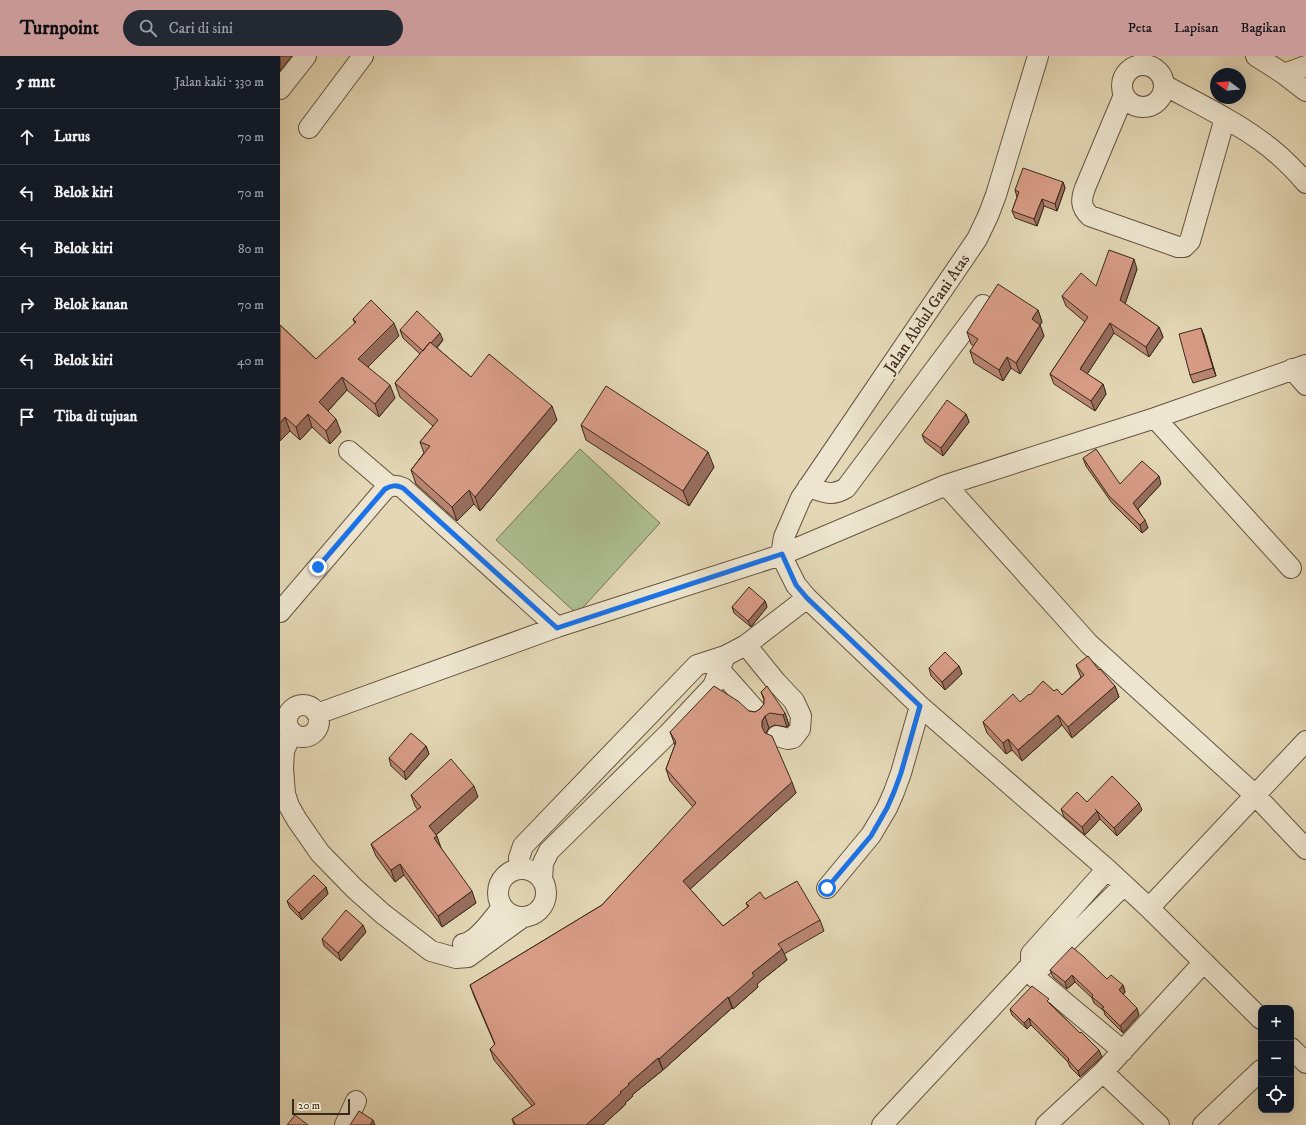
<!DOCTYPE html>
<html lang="id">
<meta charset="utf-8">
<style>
:root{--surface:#171b24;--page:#242831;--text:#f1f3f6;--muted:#9ea1a6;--line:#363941;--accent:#c59692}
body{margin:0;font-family:"IM FELL DW Pica",serif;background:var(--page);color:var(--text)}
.controls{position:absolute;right:12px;bottom:12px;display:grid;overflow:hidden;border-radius:8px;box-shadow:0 4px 16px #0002}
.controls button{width:36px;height:36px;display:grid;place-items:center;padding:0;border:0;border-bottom:1px solid var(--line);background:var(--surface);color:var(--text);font:20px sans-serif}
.compass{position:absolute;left:930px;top:12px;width:36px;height:36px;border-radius:50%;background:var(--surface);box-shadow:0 4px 16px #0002;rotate:286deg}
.scale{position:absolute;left:12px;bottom:10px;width:58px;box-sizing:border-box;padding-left:4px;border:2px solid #3a2918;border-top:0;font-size:11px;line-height:14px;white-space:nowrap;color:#3a2918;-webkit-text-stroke:3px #ede5cf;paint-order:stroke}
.stop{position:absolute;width:12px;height:12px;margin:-9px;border:3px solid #1a73e8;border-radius:50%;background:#fff}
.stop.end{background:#1a73e8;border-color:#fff;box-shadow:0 1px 4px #0008}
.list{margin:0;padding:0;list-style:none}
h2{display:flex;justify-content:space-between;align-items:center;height:52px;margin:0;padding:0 16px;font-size:17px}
h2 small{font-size:13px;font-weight:400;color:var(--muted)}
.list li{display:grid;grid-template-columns:26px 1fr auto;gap:12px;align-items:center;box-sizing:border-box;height:56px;padding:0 16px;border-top:1px solid var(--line)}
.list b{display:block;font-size:15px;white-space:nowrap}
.list em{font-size:13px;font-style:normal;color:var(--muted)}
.icon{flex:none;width:22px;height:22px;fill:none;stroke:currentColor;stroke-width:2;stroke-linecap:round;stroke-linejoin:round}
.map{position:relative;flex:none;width:1026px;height:1069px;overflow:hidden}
header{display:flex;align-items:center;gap:24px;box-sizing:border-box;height:56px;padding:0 20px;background:var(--accent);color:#111}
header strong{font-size:19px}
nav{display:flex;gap:22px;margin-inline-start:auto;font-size:14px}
.search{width:280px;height:36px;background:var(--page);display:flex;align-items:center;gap:10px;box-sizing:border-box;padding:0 14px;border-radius:22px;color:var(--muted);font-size:15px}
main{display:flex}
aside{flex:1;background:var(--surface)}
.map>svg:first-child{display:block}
.garden{fill:#adbf92;stroke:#747455}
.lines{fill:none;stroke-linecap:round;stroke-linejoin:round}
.minor-casing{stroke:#64543f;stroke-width:22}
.minor{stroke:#ede5cf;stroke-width:20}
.wall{fill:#ba8674;stroke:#3a2918}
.shaded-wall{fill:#976d5e;stroke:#3a2918}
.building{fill:#d89c87;stroke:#3a2918}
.route{stroke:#1a73e8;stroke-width:5}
.labels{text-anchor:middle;stroke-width:4;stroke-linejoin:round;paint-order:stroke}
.street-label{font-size:16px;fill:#3a2918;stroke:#ede5cf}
</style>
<header>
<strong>Turnpoint</strong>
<div class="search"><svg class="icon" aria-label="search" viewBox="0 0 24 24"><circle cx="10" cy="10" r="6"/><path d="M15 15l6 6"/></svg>Cari di sini</div>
<nav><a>Peta</a><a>Lapisan</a><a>Bagikan</a></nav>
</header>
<main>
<aside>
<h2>5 mnt<small>Jalan kaki · 330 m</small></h2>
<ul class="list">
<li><svg class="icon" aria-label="ahead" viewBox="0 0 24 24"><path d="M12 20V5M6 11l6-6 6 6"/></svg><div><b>Lurus</b></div><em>70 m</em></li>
<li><svg class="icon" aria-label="left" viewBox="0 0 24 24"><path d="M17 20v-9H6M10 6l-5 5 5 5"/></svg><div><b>Belok kiri</b></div><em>70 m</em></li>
<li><svg class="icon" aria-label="left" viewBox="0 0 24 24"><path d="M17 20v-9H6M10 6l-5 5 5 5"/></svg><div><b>Belok kiri</b></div><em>80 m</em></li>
<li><svg class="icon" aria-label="right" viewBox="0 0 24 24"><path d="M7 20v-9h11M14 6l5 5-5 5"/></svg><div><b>Belok kanan</b></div><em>70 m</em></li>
<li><svg class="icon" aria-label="left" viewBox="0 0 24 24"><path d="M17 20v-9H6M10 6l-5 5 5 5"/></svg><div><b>Belok kiri</b></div><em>40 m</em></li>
<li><svg class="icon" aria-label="arrive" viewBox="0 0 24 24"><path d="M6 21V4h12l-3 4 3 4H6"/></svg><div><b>Tiba di tujuan</b></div></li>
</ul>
</aside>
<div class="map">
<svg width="1026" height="1069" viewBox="0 0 1026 1069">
<rect width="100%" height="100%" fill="#e3d7b5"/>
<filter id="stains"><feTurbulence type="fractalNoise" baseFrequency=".005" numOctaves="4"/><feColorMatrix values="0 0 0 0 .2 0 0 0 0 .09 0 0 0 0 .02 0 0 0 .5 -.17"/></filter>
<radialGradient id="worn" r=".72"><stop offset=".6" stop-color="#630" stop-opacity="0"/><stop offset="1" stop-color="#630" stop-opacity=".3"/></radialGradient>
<path class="garden" d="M300,393L380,467L297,558L216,484Z"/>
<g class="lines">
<g class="minor-casing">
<path id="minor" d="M976,0L1004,18L1026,35
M842 30a21 21 0 1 1 42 0a21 21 0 1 1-42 0Z
M1004,18L1026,10
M884,29C917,47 951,63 981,85C998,97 1013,112 1026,127
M0,33L26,0
M844,39L805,132C801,143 800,151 810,160L898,191H904L910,185L945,62
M29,72L83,0
M1012,313L1026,329
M875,362L1011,512
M69,395L110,430
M666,429L775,550L809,588L975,739L1026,793
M528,431C545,436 551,441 566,432L703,249
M501,499L516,529L527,542L640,650L827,813L869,852L981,963
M501,499L504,481L521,442L697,183L708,160L716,139L758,0
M0,556L105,433C112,429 116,429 123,432L277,571
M466,589L496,626L514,645L521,660L520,673L513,682L508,683L497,680
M440,614L477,656
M7 665a16 16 0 1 1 32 0a16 16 0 1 1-32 0Z
M37,658L277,571L501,499L666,429L875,362L1026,309
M12,676L4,695L3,712L5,738L9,750L17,764L40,797L74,832L103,858L151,895L176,902L188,901L243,861
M240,813L239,802L243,790L417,609L445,600L466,589L527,542
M218 837a24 24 0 1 1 48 0a24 24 0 1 1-48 0Z
M262,824L263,807L269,795L388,678L433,630L445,600
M547,832L591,779L607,752L614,736L621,717L640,650
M869,852L1026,685
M183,888C198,886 212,863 222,852
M751,909L763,910L844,829
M746,914L843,995
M1011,992L1026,1007
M823,1016L879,1069
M65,1069L76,1045
M602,1069L751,909V898L827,813
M766,1069L823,1016L924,906
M923,1069L981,1014"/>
</g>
<use href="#minor" class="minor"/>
</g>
<path class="wall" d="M783,126L785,132L777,155L764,150L757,170L735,162L732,155L737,141L735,134Z
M857,213L845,248L879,271L883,281L869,301L834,277L807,318L823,328L826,338L815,355L774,328L770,318L805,266L786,250L782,240L816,230Z
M758,254L762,266L760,269L764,280L740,318L731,312L723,325L694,307L690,295L694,290L691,288L687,276Z
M73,263L119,280L88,311L115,342L99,361L67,334L48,355L61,376L50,388L32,371L20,384L10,375L0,385V269L36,303L75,268Z
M921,272L936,320L913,327L910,319Z
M120,274L163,284L157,292L191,321L277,364L200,455L194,448L177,465L136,428L131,414L144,397L140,386L153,370L120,341L115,327L140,298L123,282Z
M686,358L689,366L663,400L645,386L642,379Z
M301,369L434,411L409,450L306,384Z
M803,402L840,428H881L858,453L868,472L862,477L832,447L806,410Z
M485,545L487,551L471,571L454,557L452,551Z
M796,609L819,614L835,630L839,641L792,682L782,669L742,705L732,694L726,698L707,677L703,666L740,646L750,639L774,635L782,639L801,621Z
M679,610L682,618L665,634L651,620L649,612Z
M481,636L505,657L509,669L507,671L494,669L489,672L486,677L516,737L410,833L443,870L468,851L466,847L485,843L540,864L544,875L504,898L507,904L477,928L478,931L453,953L452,952L383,1014L352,1039L353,1040L345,1047L346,1048L323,1069H234L232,1063L252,1050L214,1004L210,993L215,989L194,940L190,929L322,849L413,751L390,725L386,713L395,689L390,676L469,655L475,656L480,653L484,648V644Z
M146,690L149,698L126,724L111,710L109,702Z
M131,739L198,741L156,779L161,792L196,847L162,871L124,819L115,826L96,800L91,788L138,754L135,750Z
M807,746L862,754L837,780L820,763L805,779L784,761L781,753Z
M46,831L48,838L22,864L10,852L7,845Z
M86,876L61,905L44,890L42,883Z
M770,914L827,923L843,929L845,936L843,939L859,959L843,977L825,959L824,955L814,947L812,942L795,926L787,933L773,921Z
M770,947L822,1001L800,1021L790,1011L788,1006L751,969L747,973L732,959L730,953Z"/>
<path class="shaded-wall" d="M0,0H12L0,15Z
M783,126L785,132L777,155L775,148Z
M762,143L764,150L757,170L754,163Z
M854,203L857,213L843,254L840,244Z
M758,254L762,266L756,275L752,263Z
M114,267L119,280L83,316L78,303Z
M830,267L834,277L804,323L800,313Z
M760,269L764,280L740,318L736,307Z
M879,271L883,281L869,301L866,291Z
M921,272L924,279L936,320L933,312Z
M160,277L163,284L146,303L144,295Z
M727,301L731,312L723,325L719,314Z
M62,321L67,334L43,360L39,346Z
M823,328L826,338L815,355L811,345Z
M110,329L115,342L99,361L95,348Z
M272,350L277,364L200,455L195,441Z
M28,358L32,371L20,384L16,371Z
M686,358L689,366L663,400L661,392Z
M5,361L10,375L0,385V367Z
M56,363L61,376L50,388L46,375Z
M428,396L434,411L409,450L403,435Z
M879,420L881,428L856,455L853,447Z
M189,434L194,448L177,465L172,451Z
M865,464L868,472L862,477L860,469Z
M485,545L487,551L471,571L468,565Z
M679,610L682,618L665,634L662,626Z
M835,630L839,641L792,682L788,671Z
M505,657L509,669L507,671L503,659Z
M778,659L782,669L742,705L738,694Z
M485,660L489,672L486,677V683L482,671V665Z
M728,683L732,694L726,698L723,687Z
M146,690L149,698L126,724L124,716Z
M512,726L516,737L407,836L403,825Z
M194,730L198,741L154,781L149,770Z
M859,747L862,754L837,780L834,772Z
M817,755L820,763L805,779L802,771Z
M157,780L161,792L158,794L154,782Z
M120,808L124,819L115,826L111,814Z
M46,831L48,838L22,864L19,857Z
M192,835L196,847L162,871L158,860Z
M83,869L86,876L61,905L58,897Z
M502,893L507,904L477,928L478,931L453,953L449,942L472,917Z
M792,919L795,926L787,933L785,926Z
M843,929L845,936L841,941L839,934Z
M448,941L452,952L383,1014L379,1003Z
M857,952L859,959L843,977L840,970Z
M749,962L751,969L747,973L744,967Z
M819,994L822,1001L800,1021L798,1015Z
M378,1002L383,1014L352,1039L353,1040L345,1047L346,1048L323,1069H306L348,1028Z
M93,1064L95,1069H90Z"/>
<path class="building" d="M743,112L783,126L775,148L762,143L754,163L732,155L739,136L735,134Z
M829,194L854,203L840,244L879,271L866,291L830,267L800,313L823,328L811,345L770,318L808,261L782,240L801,217L816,230Z
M718,228L758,254L752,263L760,269L736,307L727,301L719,314L690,295L698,283L687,276Z
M91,244L114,267L78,303L110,329L95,348L62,321L39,346L56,363L46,375L28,358L16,371L5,361L0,367V269L36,303L76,266L73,263Z
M137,255L160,277L151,287L150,286L143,295L120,274Z
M921,272L933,312L910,319L899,278Z
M150,286L191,321L209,298L272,350L195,441L189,434L172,451L131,414L150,390L140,386L158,364L115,327Z
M326,330L428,396L403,435L301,369Z
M667,344L686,358L661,392L642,379Z
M816,393L840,428L862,405L879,420L853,447L865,464L860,469L829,440L803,402Z
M469,531L485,545L468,565L452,551Z
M665,596L679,610L662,626L649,612Z
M808,600L819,614L820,613L835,630L788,671L778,659L738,694L728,683L723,687L703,666L733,638L740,646L749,638L750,639L763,625L774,635L777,633L782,639L804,619L796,609Z
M434,630L458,645L469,655L475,656L480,653L484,648V642L481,636L487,630L505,657L503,659L490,657L485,660L482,665V671L485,677L492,680L512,726L403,825L443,870L469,850L466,847L480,836L485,843L517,825L540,864L498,888L502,893L472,917L474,920L449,942L448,941L379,1003L378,1002L348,1028L349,1029L340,1036L341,1037L306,1069H236L232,1063L255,1048L210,993L215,988L190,929L322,849L416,747L386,713L396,686L390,676Z
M131,677L146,690L124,716L109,702Z
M171,703L194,730L149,770L157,780L154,782L192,835L158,860L120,808L111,814L91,788L141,751L131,739Z
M832,720L859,747L834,772L815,753L817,755L802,771L781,753L797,736L807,746Z
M34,819L46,831L19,857L7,845Z
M66,854L83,869L58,897L42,883Z
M792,891L804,901L827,923L831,919L843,929L839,934L857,952L840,970L822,952L824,951L812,941L813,939L792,919L785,926L770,914Z
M752,930L769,943L767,945L800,977L801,976L819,994L798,1015L788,1004L789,1003L749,962L744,967L730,953Z
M79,1055L93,1064L90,1069H91H70Z
M15,1059L28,1069H7Z"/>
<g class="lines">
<path class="route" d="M38,511L105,433C112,429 116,429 123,432L277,572L502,498L516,529L527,542L640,650L621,717L614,736L607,752L591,780L547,832"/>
</g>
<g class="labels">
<g class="street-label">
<text transform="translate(646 257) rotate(-56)" y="6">Jalan Abdul Gani Atas</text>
</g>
</g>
<rect width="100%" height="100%" filter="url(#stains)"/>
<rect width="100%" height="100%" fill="url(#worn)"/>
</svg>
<div class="controls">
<button>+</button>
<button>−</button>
<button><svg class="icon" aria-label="locate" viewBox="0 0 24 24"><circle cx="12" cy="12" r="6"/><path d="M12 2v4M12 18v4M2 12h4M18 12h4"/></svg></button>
</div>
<svg class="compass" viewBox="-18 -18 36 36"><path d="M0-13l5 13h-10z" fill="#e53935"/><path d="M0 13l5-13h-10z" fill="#9ea1a6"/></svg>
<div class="scale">20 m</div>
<div class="stop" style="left:547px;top:832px"></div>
<div class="stop end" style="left:38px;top:511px"></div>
</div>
</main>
